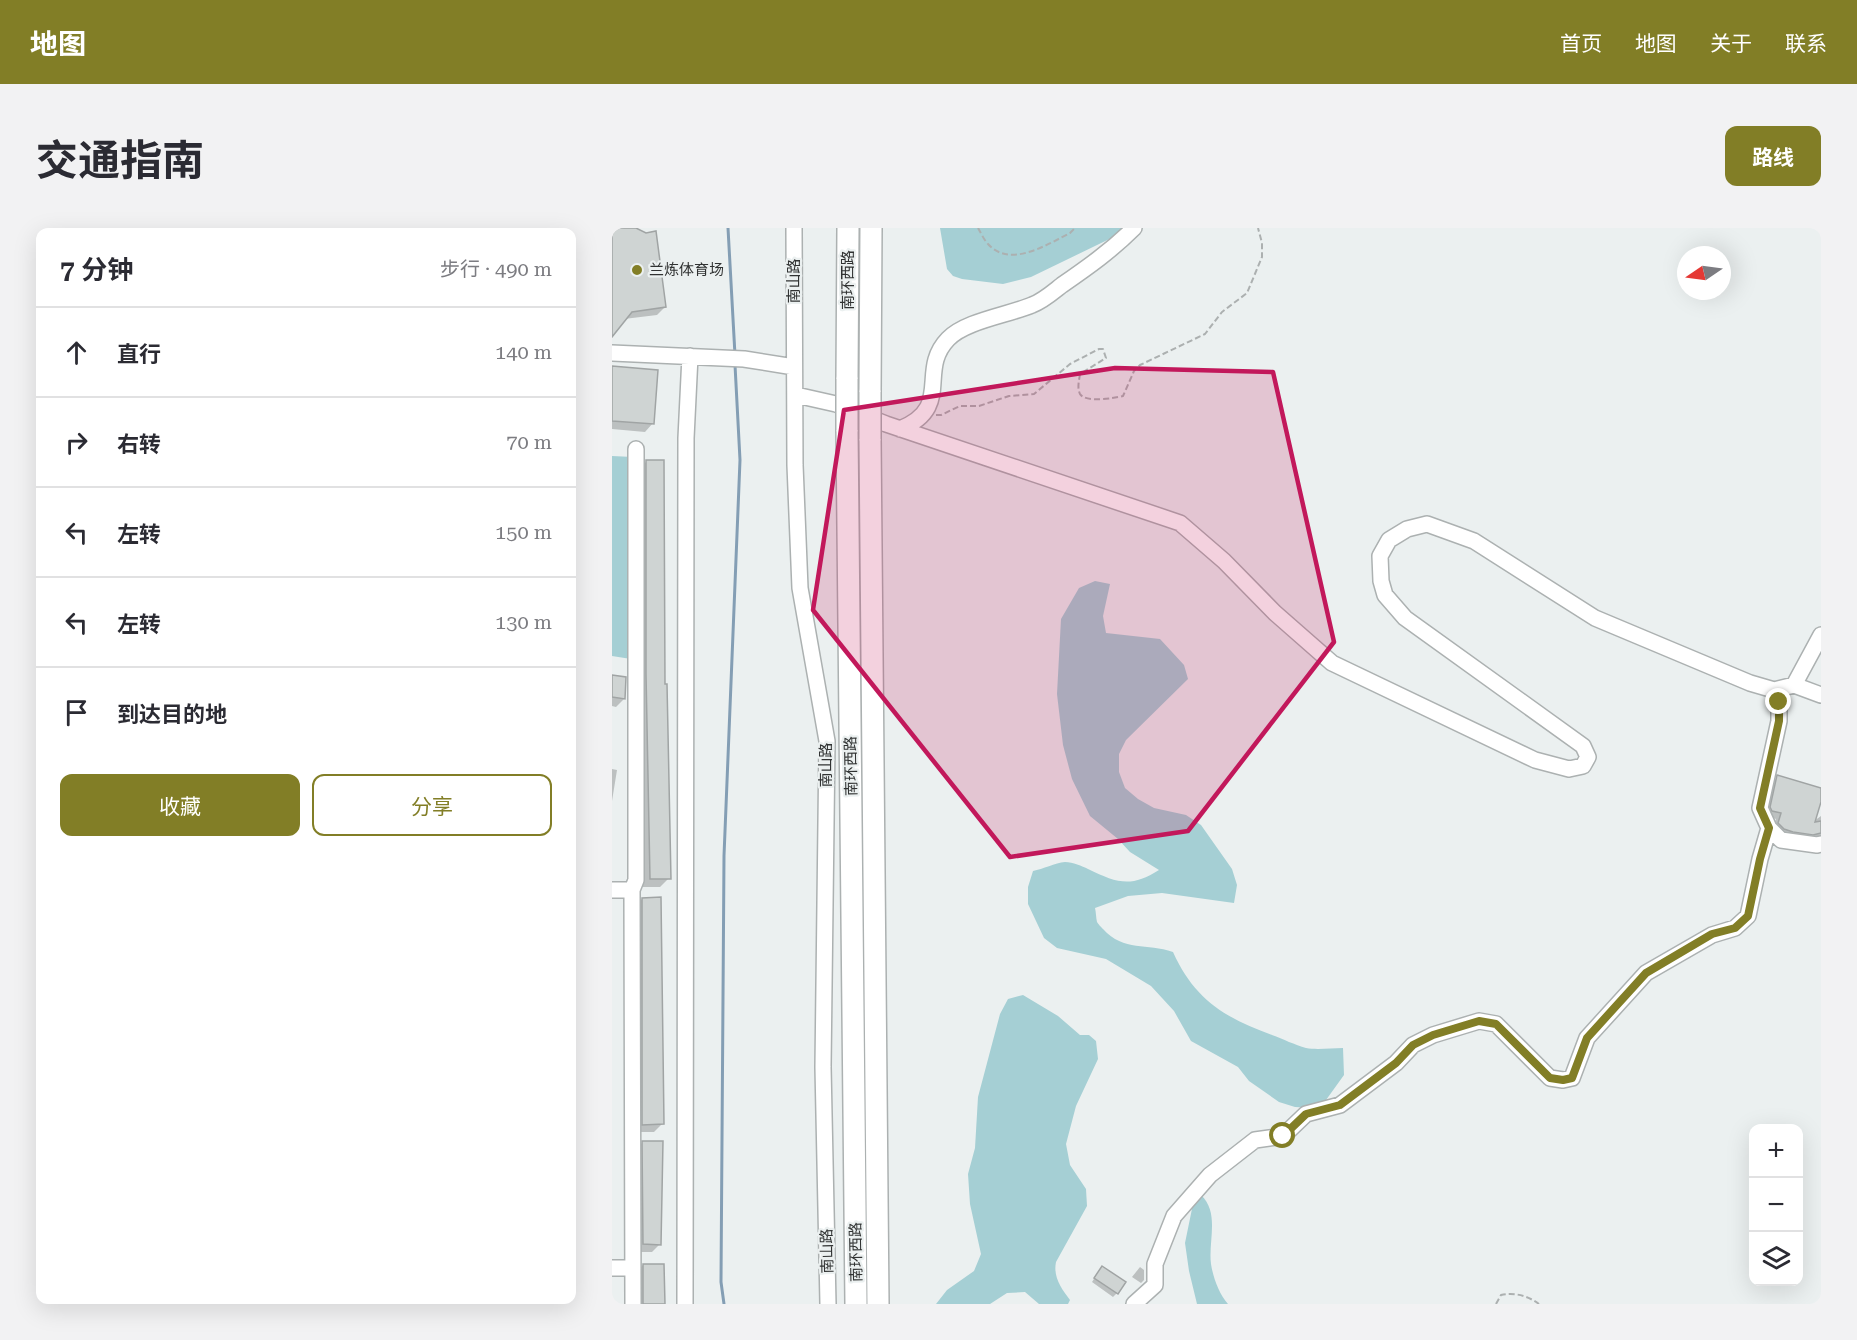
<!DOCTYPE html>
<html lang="zh">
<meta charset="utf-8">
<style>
:root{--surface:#fff;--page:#f2f2f3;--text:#2b2b33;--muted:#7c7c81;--line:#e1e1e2;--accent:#827e26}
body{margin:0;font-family:"Roboto Serif","Noto Sans SC",serif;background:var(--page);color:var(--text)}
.controls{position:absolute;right:18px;bottom:18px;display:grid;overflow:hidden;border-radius:12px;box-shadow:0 6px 24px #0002}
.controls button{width:54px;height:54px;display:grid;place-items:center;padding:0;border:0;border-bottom:2px solid var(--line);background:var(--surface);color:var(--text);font:30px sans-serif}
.compass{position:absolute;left:1065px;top:18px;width:54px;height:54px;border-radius:50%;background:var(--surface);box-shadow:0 6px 24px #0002;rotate:257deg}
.stop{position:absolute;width:18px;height:18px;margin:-14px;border:4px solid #827e26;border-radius:50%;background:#fff}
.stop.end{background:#827e26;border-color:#fff;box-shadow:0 2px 6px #0008}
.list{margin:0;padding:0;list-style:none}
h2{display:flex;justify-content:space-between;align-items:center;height:78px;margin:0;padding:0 24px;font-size:26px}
h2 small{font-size:20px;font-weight:400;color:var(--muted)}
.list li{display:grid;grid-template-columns:39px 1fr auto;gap:18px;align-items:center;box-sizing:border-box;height:90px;padding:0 24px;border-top:2px solid var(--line)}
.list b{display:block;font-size:22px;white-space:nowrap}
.list em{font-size:20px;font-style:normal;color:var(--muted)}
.actions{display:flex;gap:12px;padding:18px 24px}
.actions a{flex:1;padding:14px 0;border:2px solid var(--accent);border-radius:12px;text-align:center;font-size:21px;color:var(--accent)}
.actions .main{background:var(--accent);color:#fff}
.icon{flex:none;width:33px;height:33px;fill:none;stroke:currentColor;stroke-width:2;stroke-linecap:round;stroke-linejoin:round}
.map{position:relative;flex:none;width:1209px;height:1076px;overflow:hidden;border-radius:12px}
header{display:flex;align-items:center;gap:36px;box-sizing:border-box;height:84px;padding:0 30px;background:var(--accent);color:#fff}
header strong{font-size:28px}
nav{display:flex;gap:33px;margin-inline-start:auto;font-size:21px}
.intro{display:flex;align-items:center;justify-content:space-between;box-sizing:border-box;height:144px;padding:0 36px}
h1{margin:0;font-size:42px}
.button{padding:15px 27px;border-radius:12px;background:var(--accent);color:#fff;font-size:21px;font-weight:700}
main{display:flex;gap:36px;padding:0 36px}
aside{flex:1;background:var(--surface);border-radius:12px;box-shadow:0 6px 24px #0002}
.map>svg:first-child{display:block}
.green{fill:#a5cfd4}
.shadow{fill:#0003}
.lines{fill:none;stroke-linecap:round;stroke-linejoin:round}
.stream{stroke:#849eb4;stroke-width:3}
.building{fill:#cfd4d3;stroke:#a0a4a4;stroke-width:1.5}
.minor-casing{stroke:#acb1b1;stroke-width:18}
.highway-casing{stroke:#acb1b1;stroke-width:24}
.path{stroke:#acb0b0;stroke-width:2;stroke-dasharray:6 3;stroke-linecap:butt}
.minor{stroke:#fff;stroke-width:15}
.highway{stroke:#fff;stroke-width:21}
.highway-bridge-casing{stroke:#acb1b1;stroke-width:24;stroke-linecap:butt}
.highway-bridge{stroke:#fff;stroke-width:21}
.route{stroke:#827e26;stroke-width:8}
.marked{fill:#c2185b;fill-opacity:0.2;stroke:#c2185b;stroke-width:4.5;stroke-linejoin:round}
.poi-dot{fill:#827e26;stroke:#ebf0f0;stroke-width:2}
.labels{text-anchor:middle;stroke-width:4.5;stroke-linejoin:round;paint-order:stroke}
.poi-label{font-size:15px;fill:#303232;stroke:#ebf0f0;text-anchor:start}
.street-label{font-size:15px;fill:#303232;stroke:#ebf0f0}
</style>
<header>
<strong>地图</strong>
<nav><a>首页</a><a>地图</a><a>关于</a><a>联系</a></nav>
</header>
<div class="intro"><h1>交通指南</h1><a class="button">路线</a></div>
<main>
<aside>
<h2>7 分钟<small>步行 · 490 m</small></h2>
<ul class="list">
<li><svg class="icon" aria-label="ahead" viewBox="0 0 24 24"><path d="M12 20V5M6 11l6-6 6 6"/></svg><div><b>直行</b></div><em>140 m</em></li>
<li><svg class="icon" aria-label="right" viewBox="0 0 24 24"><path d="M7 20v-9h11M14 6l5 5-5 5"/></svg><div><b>右转</b></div><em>70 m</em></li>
<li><svg class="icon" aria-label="left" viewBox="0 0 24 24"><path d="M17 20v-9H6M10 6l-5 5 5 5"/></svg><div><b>左转</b></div><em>150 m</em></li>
<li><svg class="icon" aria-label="left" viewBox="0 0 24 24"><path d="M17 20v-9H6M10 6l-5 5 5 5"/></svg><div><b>左转</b></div><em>130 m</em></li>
<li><svg class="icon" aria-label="arrive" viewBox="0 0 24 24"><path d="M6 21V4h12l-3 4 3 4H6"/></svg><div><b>到达目的地</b></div></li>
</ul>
<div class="actions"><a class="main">收藏</a><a>分享</a></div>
</aside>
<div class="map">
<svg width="1209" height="1076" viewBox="0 0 1209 1076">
<rect width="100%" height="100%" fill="#ebf0f0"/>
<path class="green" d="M328,0H516L514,3L419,49L391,56L350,51L341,48L335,41Z
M0,228L21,229L19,431L0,428Z
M483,353L498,356L491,388L494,405L548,411L572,437L576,451L514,512L507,526V544L513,560L526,571L542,580L574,587L589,597L620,641L625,657L622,675L550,665L516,668L483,680C484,684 484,690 485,694C486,696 490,700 491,701C512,724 535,715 561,724C582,771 613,790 660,807C671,811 683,817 694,820C705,822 719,820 731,820L732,847L714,872L700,880L683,879L667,874L637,853L626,839L579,813L562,783L539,758L494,731L445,720L432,710L416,676V659L421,643C431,641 443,635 453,634C461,634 470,638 476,641C505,655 519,660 547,642L518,624L506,611L478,588L460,551L451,517L445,466L449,391L467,360Z
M411,767L446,788L468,807H477L484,813L486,831L464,878L454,916L458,937L474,961L475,978L444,1034C441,1049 449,1060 458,1072L456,1076H427L413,1064L395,1065L378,1076H324L335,1062L362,1043L369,1026L358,976L356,946L363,920L366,869L388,786L396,771Z
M589,967C608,985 596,1013 599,1036C601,1049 607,1066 616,1076H585L577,1043L573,1015L582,971Z"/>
<path class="shadow" d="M0,0H21L53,79L45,87L12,91L0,106Z
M0,140L41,195L33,204L0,201Z
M34,234L51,458L57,650L48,659H29L25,456V243Z
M0,448L12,471L4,479L0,478Z
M0,541L5,542L0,573Z
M1166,549L1209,561V569L1202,593L1209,588V610L1166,606L1161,601L1164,591L1155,588L1153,585L1160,554Z
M30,671L50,896L42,904H23L22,679Z
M31,914L48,1016L40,1024H23V922Z
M31,1037L51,1076H23V1045Z
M528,1039L532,1042V1052L529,1055L520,1049Z
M487,1043L505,1065L501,1069L480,1054Z"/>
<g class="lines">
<path class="stream" d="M116,0L123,127
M112,1076L109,1054L112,628L128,232L123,137"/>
</g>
<path class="building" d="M0,0H24L34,5L44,3L54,79L20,84L0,109Z
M0,138L46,142L42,196L0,193Z
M34,232H52L53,456H55L59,651H38L34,446Z
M0,447L14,449L13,471L0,469Z
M1165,547L1209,560V574L1203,594L1209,593V605L1201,607L1181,604L1172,601L1166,595L1169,585L1160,583L1158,579Z
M49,669L52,896L30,897V670Z
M30,913H51L49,1017L31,1016Z
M31,1036H52L53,1076H31Z
M490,1038L514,1054L506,1066L482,1050Z"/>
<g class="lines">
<g class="minor-casing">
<path id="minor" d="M182,0L183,237L188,360L215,513L211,839L216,1076
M0,125L132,131L182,139
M184,167L224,176L274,196L568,295L612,333L663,385L720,435L923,532L957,541L971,538L976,529L971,518L793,390L773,367L769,353L768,328L777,312L795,301L815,296L862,313L983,390L1138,455L1162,462L1167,475V493L1148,580L1157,600L1169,612L1205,617L1209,616
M288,201C342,179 305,143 336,111C353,93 396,87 420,77C431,73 441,64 450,57C476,39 500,22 522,0
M1182,457L1209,467
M1162,462L1182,457L1209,407
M0,662H20L21,1076
M20,662L24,652V221
M0,1040H21
M73,1076L74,210L78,128
M522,1076L543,1057V1036L562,988L598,947L643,912L671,908L694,886L728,877L784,835L801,817L821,807L867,793L884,796L938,850L951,852L960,850L975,810L1034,745L1100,707L1123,700L1136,688L1148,631L1157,600"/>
</g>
<g class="highway-casing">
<path id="highway" d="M235,151L236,0
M258,164L259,0
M235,202L244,1076
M258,211L266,1076"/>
</g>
<path class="path" d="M366,0C369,5 372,12 376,16C398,41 436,16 458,5L463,0
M324,187H329L348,178H367L397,168L422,166L458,136L487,121H491L494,130L468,146C467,153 465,160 468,166C473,175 503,170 511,168L522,143L528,137L593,106L610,84L635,65L650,29V15L646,0
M884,1076L889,1067C903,1064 916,1068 927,1076"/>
<use href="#minor" class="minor"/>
<use href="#highway" class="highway"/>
<g class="highway-bridge-casing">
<path id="highway-bridge" d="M235,151V202
M258,164V211"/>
</g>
<use href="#highway-bridge" class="highway-bridge"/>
</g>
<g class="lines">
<path class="route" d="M671,908L694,886L728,877L784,835L801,817L821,807L867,793L884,796L938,850L951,852L960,850L975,810L1034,745L1100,706L1123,700L1136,688L1148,631L1157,600L1148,580L1167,493V474"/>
</g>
<path class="marked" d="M503,140L661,144L722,414L576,603L398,629L201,382L232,182Z"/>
<circle class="poi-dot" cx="25" cy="42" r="6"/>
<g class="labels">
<g class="poi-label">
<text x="37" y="47">兰炼体育场</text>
</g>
<g class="street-label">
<text transform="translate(236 52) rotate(-90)" y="5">南环西路</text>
<text transform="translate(182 53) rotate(-90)" y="5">南山路</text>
<text transform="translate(214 537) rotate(-90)" y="5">南山路</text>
<text transform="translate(239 538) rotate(-91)" y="5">南环西路</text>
<text transform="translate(215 1023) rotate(-91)" y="5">南山路</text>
<text transform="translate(244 1024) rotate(-91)" y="5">南环西路</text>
</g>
</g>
</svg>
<div class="controls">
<button>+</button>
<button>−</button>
<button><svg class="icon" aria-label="layers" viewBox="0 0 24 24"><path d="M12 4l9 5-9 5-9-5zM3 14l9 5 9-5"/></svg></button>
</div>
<svg class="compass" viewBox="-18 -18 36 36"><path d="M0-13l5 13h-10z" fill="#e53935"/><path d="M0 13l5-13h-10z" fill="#7c7c81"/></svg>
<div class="stop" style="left:671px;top:908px"></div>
<div class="stop end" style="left:1167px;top:474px"></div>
</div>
</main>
